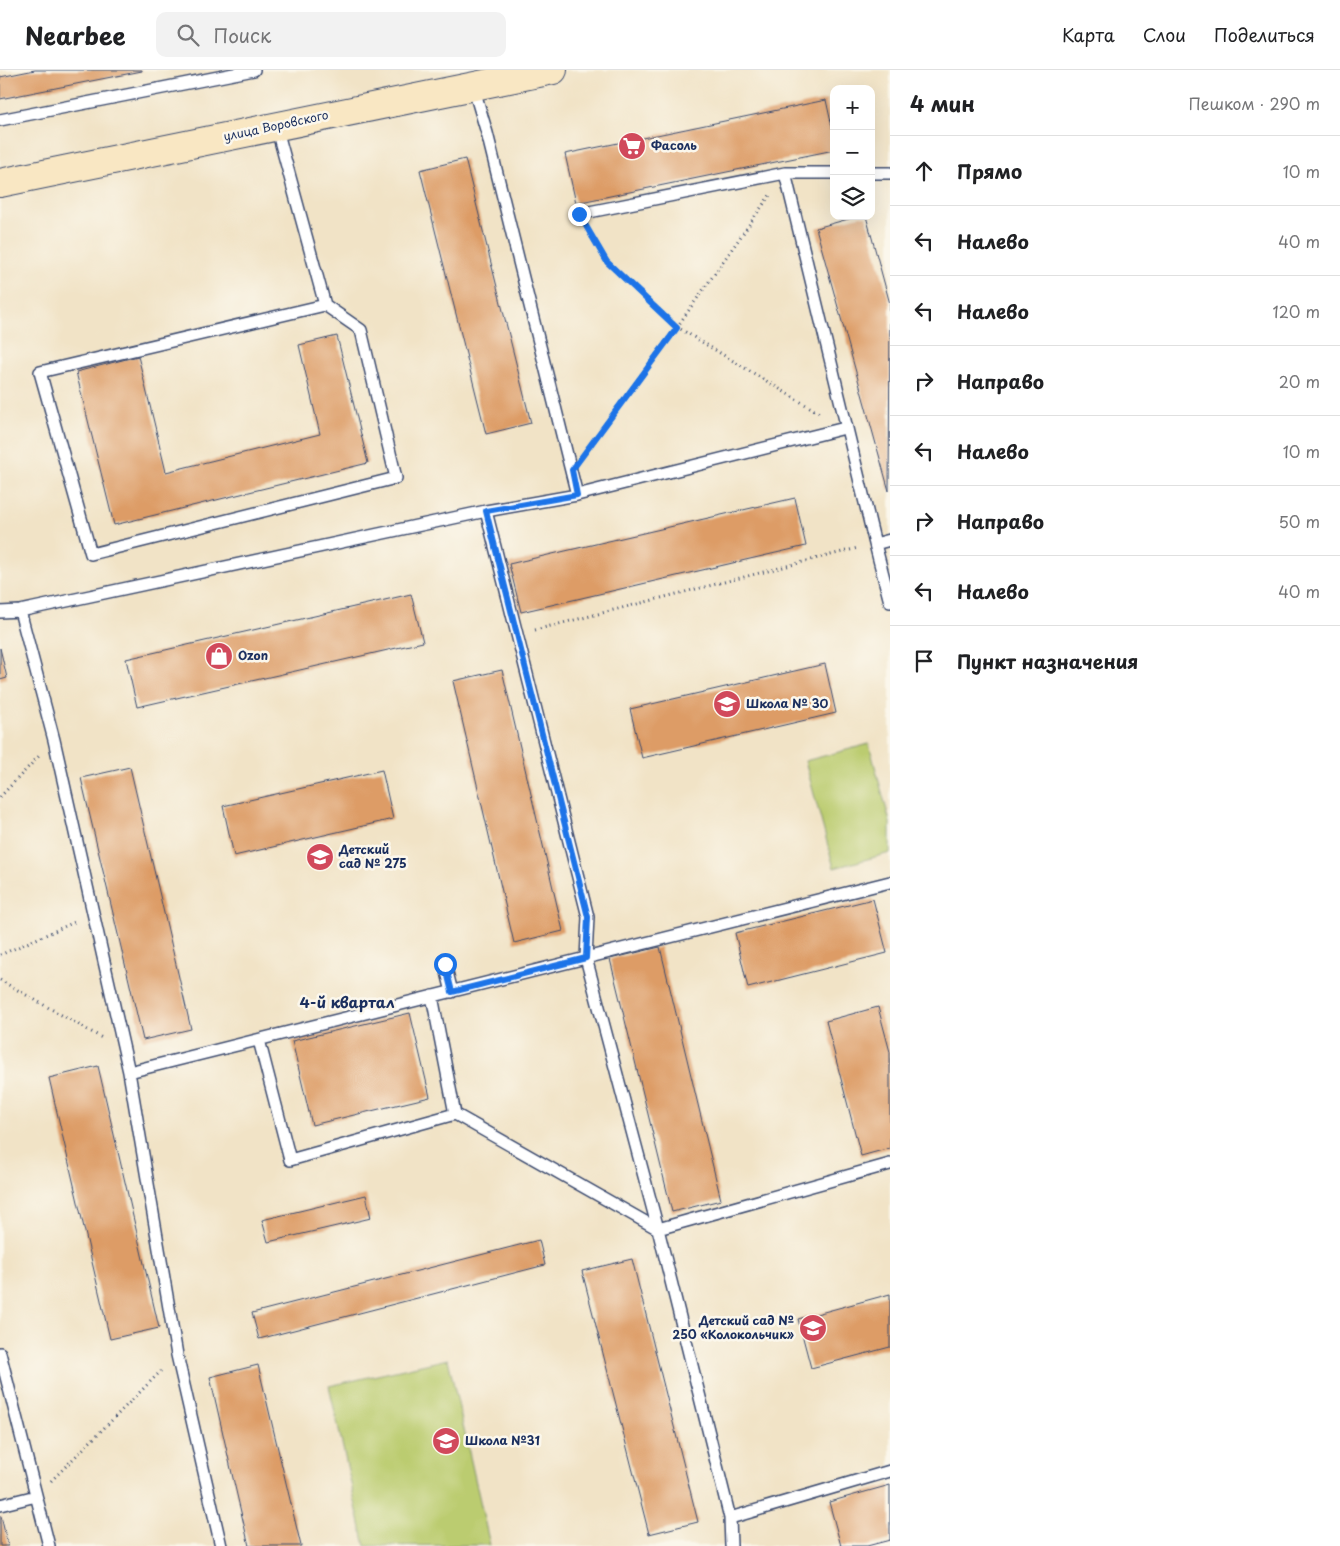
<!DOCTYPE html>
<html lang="ru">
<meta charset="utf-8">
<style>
:root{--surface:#fff;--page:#f2f2f2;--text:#202124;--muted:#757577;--line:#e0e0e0}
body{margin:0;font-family:"Playpen Sans",sans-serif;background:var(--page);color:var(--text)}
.controls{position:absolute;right:15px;top:15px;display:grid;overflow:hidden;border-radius:10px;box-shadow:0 5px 20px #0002}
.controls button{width:45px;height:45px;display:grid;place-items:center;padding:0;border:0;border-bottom:1px solid var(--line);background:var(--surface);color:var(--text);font:25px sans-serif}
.stop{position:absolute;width:15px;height:15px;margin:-11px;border:4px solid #1a73e8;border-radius:50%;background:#fff}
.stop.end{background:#1a73e8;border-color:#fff;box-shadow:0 1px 5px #0008}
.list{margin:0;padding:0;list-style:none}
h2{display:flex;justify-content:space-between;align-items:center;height:65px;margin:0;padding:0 20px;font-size:21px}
h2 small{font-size:16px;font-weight:400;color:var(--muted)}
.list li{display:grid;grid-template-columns:32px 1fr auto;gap:15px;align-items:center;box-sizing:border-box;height:70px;padding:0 20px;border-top:1px solid var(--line)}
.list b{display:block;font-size:19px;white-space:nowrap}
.list em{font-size:16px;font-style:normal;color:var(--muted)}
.icon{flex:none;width:28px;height:28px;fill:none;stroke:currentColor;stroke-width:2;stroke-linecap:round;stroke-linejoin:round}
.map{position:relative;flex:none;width:890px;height:1476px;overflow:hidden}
header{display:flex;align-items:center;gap:30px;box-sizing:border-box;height:70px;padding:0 25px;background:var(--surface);border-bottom:1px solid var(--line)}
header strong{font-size:24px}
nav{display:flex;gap:28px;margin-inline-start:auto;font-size:18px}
.search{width:350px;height:45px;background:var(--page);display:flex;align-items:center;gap:12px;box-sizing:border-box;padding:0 18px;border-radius:10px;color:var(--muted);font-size:19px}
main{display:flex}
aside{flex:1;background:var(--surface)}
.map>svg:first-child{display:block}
.green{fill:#bbcc6f;stroke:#6b7e66}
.building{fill:#dd9c66}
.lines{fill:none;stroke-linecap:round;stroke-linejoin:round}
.lane-casing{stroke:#3b4a6e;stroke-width:14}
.secondary-casing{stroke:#3b4a6e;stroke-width:30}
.path{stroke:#3b4a6e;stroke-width:3;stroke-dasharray:1 4;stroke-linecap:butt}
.lane{stroke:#fff;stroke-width:11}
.secondary{stroke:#f9e7c3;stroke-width:28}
.route{stroke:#1a73e8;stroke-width:6}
.labels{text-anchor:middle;stroke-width:5;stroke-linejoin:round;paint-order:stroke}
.street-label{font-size:12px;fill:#1b2f5e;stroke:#fbf7ec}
.poi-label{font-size:12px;font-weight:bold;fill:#1b2f5e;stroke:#fbf7ec;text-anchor:start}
.quarter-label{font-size:15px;font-weight:bold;fill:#1b2f5e;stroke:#fbf7ec}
</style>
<header>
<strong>Nearbee</strong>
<div class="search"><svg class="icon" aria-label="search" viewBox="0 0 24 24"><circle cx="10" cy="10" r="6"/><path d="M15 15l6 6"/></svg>Поиск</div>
<nav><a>Карта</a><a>Слои</a><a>Поделиться</a></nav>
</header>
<main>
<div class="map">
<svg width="890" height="1476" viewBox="0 0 890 1476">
<rect width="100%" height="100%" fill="#fbf7ec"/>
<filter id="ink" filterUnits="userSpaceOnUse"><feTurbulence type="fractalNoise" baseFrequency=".02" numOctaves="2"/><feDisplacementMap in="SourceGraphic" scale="10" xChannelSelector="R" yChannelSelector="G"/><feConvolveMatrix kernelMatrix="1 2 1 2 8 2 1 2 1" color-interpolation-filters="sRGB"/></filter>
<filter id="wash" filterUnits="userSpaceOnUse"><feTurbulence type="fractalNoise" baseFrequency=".0096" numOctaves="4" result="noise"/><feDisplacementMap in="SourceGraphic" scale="20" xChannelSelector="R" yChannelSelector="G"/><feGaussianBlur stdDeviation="1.12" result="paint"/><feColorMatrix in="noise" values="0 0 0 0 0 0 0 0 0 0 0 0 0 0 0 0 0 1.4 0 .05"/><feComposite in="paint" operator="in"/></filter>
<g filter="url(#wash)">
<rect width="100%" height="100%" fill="#f1e3c6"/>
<path class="green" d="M869,674L890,752V783L834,798L805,691Z
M448,1289L490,1475L365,1476L329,1316Z"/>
<g id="blocks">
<path class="building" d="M35,0H142V1L0,29V7Z
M826,30L834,66V80L576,133L565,84Z
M465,89L531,353L486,364L420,100Z
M859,146H866L890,234L889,421L816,158Z
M337,266L368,393L114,455L76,302L138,286L166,402L320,364L299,275Z
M795,428L806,476L521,542L509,494Z
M411,524L423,572L137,637L126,589Z
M0,578L7,608L0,610Z
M825,594L836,643L642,688L630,639Z
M502,600L563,861L514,873L453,611Z
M130,697L191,959L143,970L81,708Z
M382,700L393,749L234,786L223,736Z
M873,829L887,883L748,918L735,863Z
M660,877L721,1130L672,1142L610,889Z
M878,937L890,982V1078L861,1086L826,951Z
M410,943L430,1027L312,1055L292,971Z
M98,996L159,1258L110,1269L49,1008Z
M366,1125L371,1148L268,1172L262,1150Z
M539,1170L545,1195L259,1269L252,1243Z
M632,1189L698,1452L649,1464L582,1201Z
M890,1224V1277L811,1298L798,1249Z
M258,1295L301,1476H249L233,1408L210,1307Z
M890,1415V1470L867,1476H841L829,1432Z
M0,1446H1L8,1476H0Z"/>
</g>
</g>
<g filter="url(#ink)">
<use href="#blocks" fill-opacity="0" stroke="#3b4a6e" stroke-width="1"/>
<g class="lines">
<g class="lane-casing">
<path id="lane" d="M473,16L487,63L577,425
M0,50L254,0
M276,56L325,235L361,260L396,408L91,484L40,302L325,235
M785,103L875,474L890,470
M871,103H890
M579,144L785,103H834
M486,441L588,847L586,888L658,1159L730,1448L890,1401
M875,474L890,532
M20,541L54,670L129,1002L177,1285L221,1476
M0,542L20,541L486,441L577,425L845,358
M445,894L452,922
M259,970L290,1090L455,1044L432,926
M129,1002L890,812
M455,1044L658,1159L890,1094
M0,1283L49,1476
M0,1435L36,1426
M730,1448L731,1476"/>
</g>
<g class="secondary-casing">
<path id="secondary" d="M0,113L553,0"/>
</g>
<path class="path" d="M589,162L607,192L677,257L821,344
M585,382L677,257L770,125
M535,560L858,478
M0,727L39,686
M0,885L77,851
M0,910L102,968
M51,1411L161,1301"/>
<use href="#lane" class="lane"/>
<use href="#secondary" class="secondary"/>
</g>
</g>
<g class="lines" filter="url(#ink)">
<path class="route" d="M445,894L452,922L586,888L588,847L486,441L577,425L572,400L677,258L607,192L579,144"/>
</g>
<defs>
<g id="supermarket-disc" transform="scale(1.4375)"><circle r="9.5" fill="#d1495b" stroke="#fbf7ec"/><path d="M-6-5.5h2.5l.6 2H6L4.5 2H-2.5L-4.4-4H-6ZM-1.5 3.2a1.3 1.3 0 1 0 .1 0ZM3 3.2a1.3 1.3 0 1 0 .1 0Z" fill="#fff"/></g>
<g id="shop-disc" transform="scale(1.4375)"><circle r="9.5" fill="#d1495b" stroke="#fbf7ec"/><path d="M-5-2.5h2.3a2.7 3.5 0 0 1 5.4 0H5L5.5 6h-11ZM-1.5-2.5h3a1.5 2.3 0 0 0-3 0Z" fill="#fff"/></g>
<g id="school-disc" transform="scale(1.4375)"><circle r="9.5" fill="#d1495b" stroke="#fbf7ec"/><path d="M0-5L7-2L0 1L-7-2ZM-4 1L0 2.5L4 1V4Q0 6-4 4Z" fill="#fff"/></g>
</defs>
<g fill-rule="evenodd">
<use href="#supermarket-disc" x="632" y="76"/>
<use href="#shop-disc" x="219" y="586"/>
<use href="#school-disc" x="727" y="634"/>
<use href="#school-disc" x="320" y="787"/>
<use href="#school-disc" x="813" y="1258"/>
<use href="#school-disc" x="446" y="1371"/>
</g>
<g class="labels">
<g class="street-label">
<text transform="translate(276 56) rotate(-12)" y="4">улица Воровского</text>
</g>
<g class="poi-label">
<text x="651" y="80">Фасоль</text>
<text x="238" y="590">Ozon</text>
<text x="746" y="638">Школа № 30</text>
<text x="339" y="784">Детский<tspan x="339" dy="14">сад № 275</tspan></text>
<text x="794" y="1255" text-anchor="end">Детский сад №<tspan x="794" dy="14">250 «Колокольчик»</tspan></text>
<text x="465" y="1375">Школа №31</text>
</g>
<g class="quarter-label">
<text x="347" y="938">4-й квартал</text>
</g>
</g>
</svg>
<div class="controls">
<button>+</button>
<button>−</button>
<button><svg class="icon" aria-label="layers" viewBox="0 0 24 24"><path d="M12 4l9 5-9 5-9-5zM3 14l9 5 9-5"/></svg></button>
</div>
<div class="stop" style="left:445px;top:894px"></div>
<div class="stop end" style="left:579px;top:144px"></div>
</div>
<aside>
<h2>4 мин<small>Пешком · 290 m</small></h2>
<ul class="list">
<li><svg class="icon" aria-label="ahead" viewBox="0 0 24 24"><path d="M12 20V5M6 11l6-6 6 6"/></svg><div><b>Прямо</b></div><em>10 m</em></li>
<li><svg class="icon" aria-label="left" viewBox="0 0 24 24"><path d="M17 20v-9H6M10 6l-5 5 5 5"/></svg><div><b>Налево</b></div><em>40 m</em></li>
<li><svg class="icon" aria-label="left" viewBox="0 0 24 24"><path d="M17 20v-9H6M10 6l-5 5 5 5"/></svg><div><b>Налево</b></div><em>120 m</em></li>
<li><svg class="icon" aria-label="right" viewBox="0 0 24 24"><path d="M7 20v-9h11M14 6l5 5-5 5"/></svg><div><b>Направо</b></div><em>20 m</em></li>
<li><svg class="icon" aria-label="left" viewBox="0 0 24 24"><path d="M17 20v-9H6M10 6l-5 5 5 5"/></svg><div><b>Налево</b></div><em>10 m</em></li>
<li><svg class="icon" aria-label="right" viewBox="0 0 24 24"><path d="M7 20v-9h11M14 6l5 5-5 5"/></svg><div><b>Направо</b></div><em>50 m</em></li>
<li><svg class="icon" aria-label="left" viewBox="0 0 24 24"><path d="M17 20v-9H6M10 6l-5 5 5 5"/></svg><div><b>Налево</b></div><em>40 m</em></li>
<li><svg class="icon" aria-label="arrive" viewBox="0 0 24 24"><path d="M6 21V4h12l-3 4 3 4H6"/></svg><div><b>Пункт назначения</b></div></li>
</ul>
</aside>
</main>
